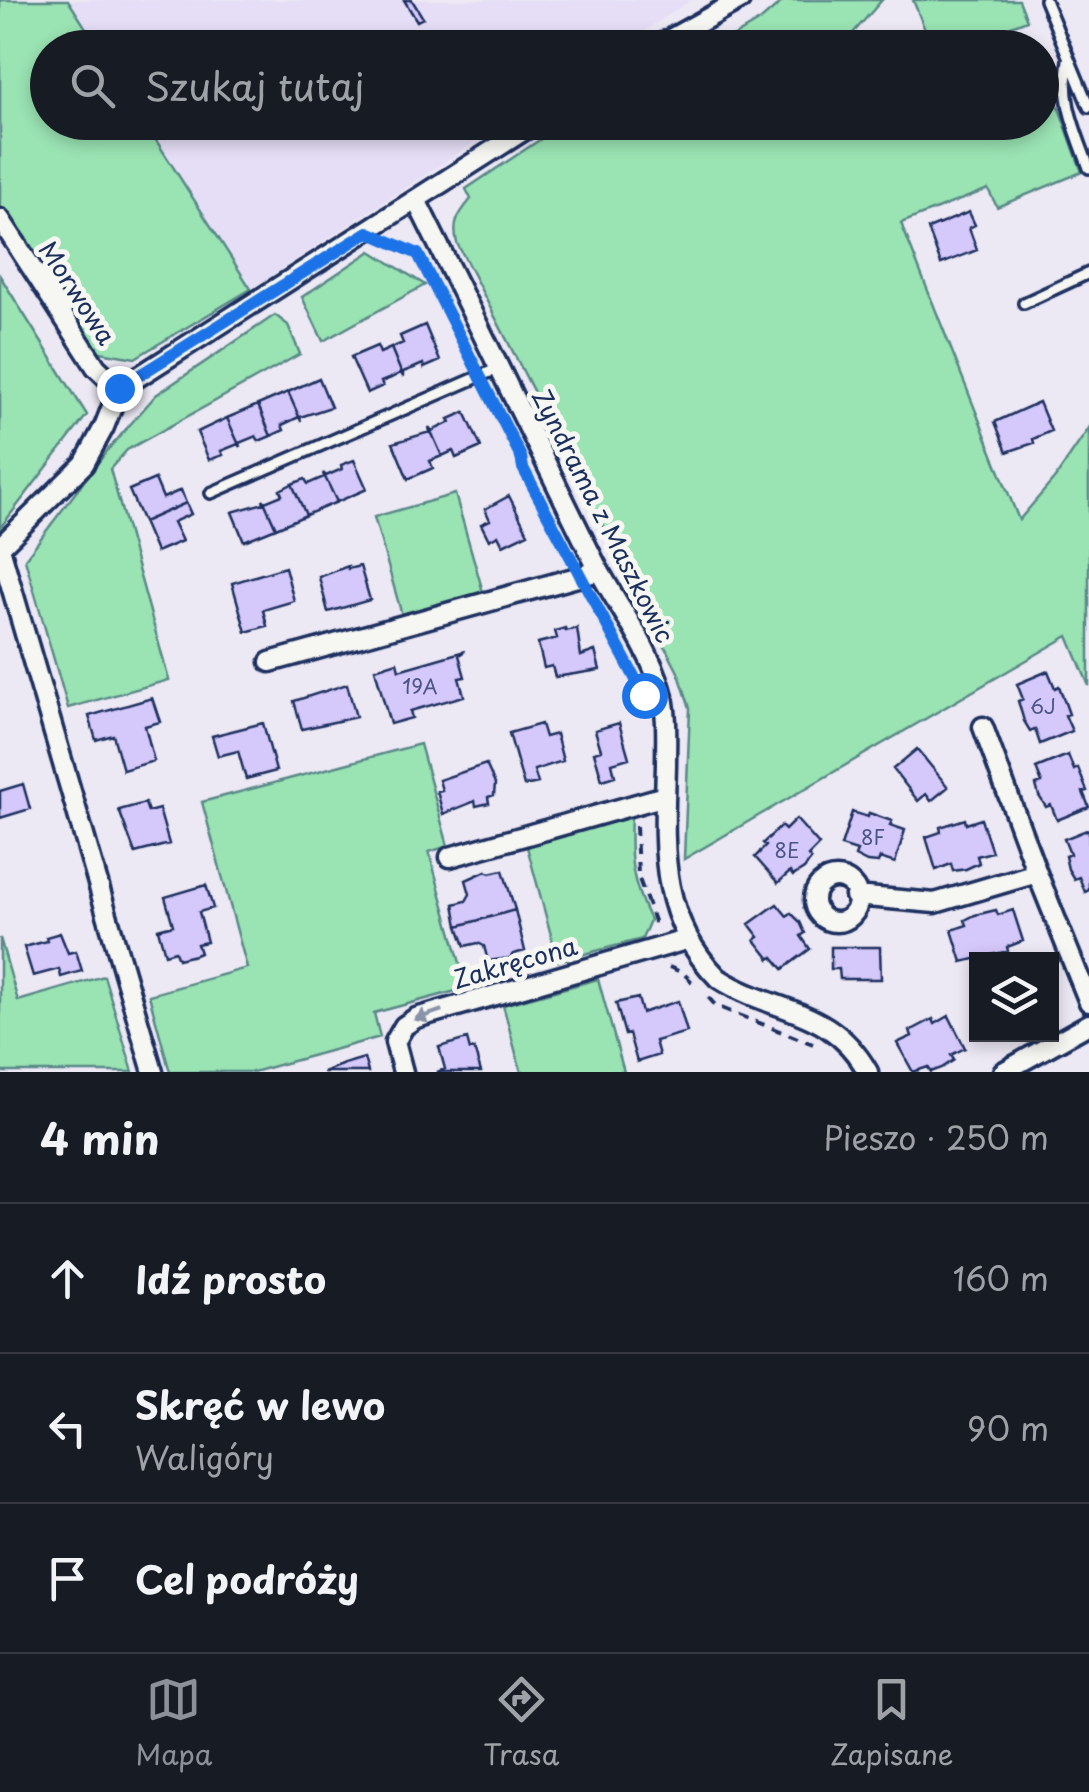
<!DOCTYPE html>
<html lang="pl">
<meta charset="utf-8">
<style>
:root{--surface:#171b24;--page:#20242c;--text:#f1f3f6;--muted:#9ea1a6;--line:#363941;--accent:#8c9099}
body{margin:0;font-family:"Playpen Sans",sans-serif;background:var(--page);color:var(--text)}
.controls{position:absolute;right:30px;bottom:30px;display:grid;overflow:hidden;border-radius:0px;box-shadow:0 5px 15px #0003}
.controls button{width:90px;height:90px;display:grid;place-items:center;padding:0;border:0;border-bottom:2px solid var(--line);background:var(--surface);color:var(--text);font:50px sans-serif}
.stop{position:absolute;width:30px;height:30px;margin:-22px;border:8px solid #1a73e8;border-radius:50%;background:#fff}
.stop.end{background:#1a73e8;border-color:#fff;box-shadow:0 2px 10px #0008}
.list{margin:0;padding:0;list-style:none}
h2{display:flex;justify-content:space-between;align-items:center;height:130px;margin:0;padding:0 40px;font-size:42px}
h2 small{font-size:32px;font-weight:400;color:var(--muted)}
.list li{display:grid;grid-template-columns:65px 1fr auto;gap:30px;align-items:center;box-sizing:border-box;height:150px;padding:0 40px;border-top:2px solid var(--line)}
.list b{display:block;font-size:38px;white-space:nowrap}
.list p{margin:0;font-size:32px;white-space:nowrap;color:var(--muted)}
.list em{font-size:32px;font-style:normal;color:var(--muted)}
.icon{flex:none;width:55px;height:55px;fill:none;stroke:currentColor;stroke-width:2;stroke-linecap:round;stroke-linejoin:round}
.map{position:relative;flex:none;width:1089px;height:1072px;overflow:hidden}
.search{position:absolute;background:var(--surface);box-shadow:0 5px 15px #0003;left:30px;right:30px;top:30px;height:110px;display:flex;align-items:center;gap:25px;box-sizing:border-box;padding:0 35px;border-radius:55px;color:var(--muted);font-size:38px}
.sheet{height:580px;background:var(--surface)}
nav{display:flex;justify-content:space-around;align-items:center;box-sizing:border-box;height:140px;border-top:2px solid var(--line);background:var(--surface);font-size:28px;color:var(--muted)}
nav a{display:grid;justify-items:center;gap:5px}
nav .on{color:var(--accent)}
.map>svg:first-child{display:block}
.built{fill:#e5def6}
.green{fill:#9ae3b3;stroke:#5a8988;stroke-width:2.5}
.building{fill:#d5c8fa;stroke:#1b2f5e;stroke-width:2.5}
.lines{fill:none;stroke-linecap:round;stroke-linejoin:round}
.service-casing{stroke:#1b2f5e;stroke-width:16}
.minor-casing{stroke:#1b2f5e;stroke-width:25}
.path{stroke:#1b2f5e;stroke-width:4;stroke-dasharray:10 8;stroke-linecap:butt}
.service{stroke:#f6f6f2;stroke-width:9}
.minor{stroke:#f6f6f2;stroke-width:18}
.oneway{fill:#8892a8}
.route{stroke:#1a73e8;stroke-width:12}
.labels{text-anchor:middle;stroke-width:10;stroke-linejoin:round;paint-order:stroke}
.number-label{font-size:20px;fill:#4a5585}
.street-label{font-size:25px;fill:#1b2f5e;stroke:#f6f6f2}
</style>
<div class="map">
<svg width="1089" height="1072" viewBox="0 0 1089 1072">
<rect width="100%" height="100%" fill="#ece8f4"/>
<filter id="ink" filterUnits="userSpaceOnUse"><feTurbulence type="fractalNoise" baseFrequency=".01" numOctaves="2"/><feDisplacementMap in="SourceGraphic" scale="20" xChannelSelector="R" yChannelSelector="G"/><feConvolveMatrix kernelMatrix="1 2 1 2 8 2 1 2 1" color-interpolation-filters="sRGB"/></filter>
<g filter="url(#ink)">
<path class="built" d="M68,0H691L618,48L98,47Z
M145,123H504L251,289Z"/>
<path class="green" d="M0,0H68L98,47L48,48V122L145,123L251,289L135,358L83,349L0,214Z
M784,0H882L847,40L849,47H716L761,20Z
M913,0H1019L1027,20L957,47H932Z
M1054,94L1082,172L997,207L988,189L901,223L1019,520L1055,478L1089,428V686L1068,636L684,859L690,708L679,674L457,243C452,223 458,215 471,199L466,189L565,123L879,122L881,128L895,134L921,123L962,122L966,130L984,123L1042,122V99Z
M371,251L425,285L323,341L302,297Z
M0,276L87,415L0,528Z
M275,315L288,325L300,354L127,450L110,469L169,680L68,708L25,559L107,451L156,395Z
M455,494L483,592L402,615L374,517Z
M420,744L448,846L429,852L467,988L374,1013L380,1037L253,1072H170L149,995L247,968L202,802Z
M631,815C629,858 631,881 650,920L642,939L558,961L526,843Z
M0,938L18,1001L104,976L133,1072H0Z
M598,979L624,1072H521L503,1005Z"/>
<path class="building" d="M404,0H412L423,18L417,21Z
M885,39L888,48H862Z
M969,212L975,225L969,228L977,250L941,264L928,229Z
M425,325L440,361L424,368L423,364L414,368L403,372V377L391,348L403,343L400,336Z
M377,346L380,353L391,348L403,377L401,373L391,378L381,382L383,386L367,393L351,357Z
M319,378L331,407L300,417L301,421L288,392Z
M288,392L301,421L299,417L282,425L284,430L271,436L258,405Z
M1039,402L1051,431L1033,439L1034,443L1007,452L995,422Z
M258,405L271,436L259,441L256,436L239,443L240,447L227,418Z
M465,412L481,447L456,458L453,451L442,456L429,427L432,431L451,422L449,419Z
M227,418L240,447L238,444L221,451L223,455L209,460L197,432Z
M429,427L442,456L430,461L433,468L408,479L393,443L430,432Z
M354,460L367,489L337,502L323,473L326,476L342,469L341,465Z
M323,473L337,502L306,515L292,484L305,479L308,484L324,477Z
M155,479L163,498L181,490L186,503L143,522L129,490Z
M292,484L306,515L276,528L263,499L265,502L282,495L280,490Z
M509,496L528,533L503,545L498,535L489,540L481,524L490,520L485,509Z
M263,499L276,528L244,541L232,512L264,503Z
M186,503L191,514L173,522L182,541L156,552L143,522Z
M348,566V569L360,566L370,600L328,612L319,577Z
M285,567L294,601L263,610L267,626L246,632L232,583Z
M565,628L566,631L577,628L581,656L595,651L600,670L555,677L552,666L544,668L538,643L557,638L555,631Z
M465,651L459,655L465,677L459,678L464,696L410,711L412,718L390,724L375,669L397,662L399,670Z
M1048,671L1055,688L1059,686L1069,714L1065,715L1072,731L1040,744L1035,729L1030,731L1024,721L1018,701L1023,699L1017,684Z
M347,684L356,717L302,729L294,701Z
M152,698L160,722L145,726L154,761L123,770L113,735L96,740L89,716Z
M263,723L276,771L246,779L238,751L218,756L212,736Z
M619,723L629,758L612,763L615,776L602,780L594,752L601,750L595,730Z
M541,724L545,737L556,734L563,761L534,770L538,783L524,786L509,733Z
M917,749L948,787L931,801L926,794L918,801L893,769Z
M1068,755L1074,770L1078,768L1087,791L1083,792L1089,807L1057,820L1051,805L1046,807L1039,796L1036,785L1042,783L1036,768Z
M486,764L495,784L494,795L488,797L489,803L476,806L475,801L443,814L437,791L442,790L439,780Z
M23,784L30,809L0,818V791Z
M145,803L148,812L159,809L169,844L135,853L119,810Z
M852,812L868,817L869,813L892,821L890,825L905,830L895,863L880,858L878,863L867,862L855,856L857,851L841,846Z
M796,819L819,845L808,856L811,860L804,869L793,876L790,872L778,883L755,857L766,846L763,843L781,826L785,830Z
M965,819L966,824L981,819L992,852L977,856L979,863L966,869L953,871L951,864L936,870L926,837L941,832L940,827Z
M1089,829V890L1085,892L1079,877L1074,879L1068,869L1065,856L1070,854L1064,839Z
M503,870L515,910L458,926L454,904L466,901L470,894L466,880L486,871L490,873Z
M206,885L213,908L199,912L207,942L197,944L200,953L195,955L178,959L175,951L165,954L158,929L173,925L165,897Z
M777,904L787,916L791,913L800,922L805,933L801,936L810,949L783,969L773,957L770,959L755,940L759,937L749,924Z
M515,910L525,951L513,954L510,958L488,961L484,946L478,943L465,946L458,926Z
M996,910L998,915L1013,910L1023,941L1007,947L1008,951L962,962L952,930L967,925L965,920L975,915Z
M60,933L68,953L76,951L82,971L61,977L59,969L33,976L24,947L47,941L46,937Z
M831,947H880L881,979H840L839,969H831Z
M638,998L642,1013L678,1001L687,1032L655,1041L659,1055L637,1062L629,1034L625,1035L616,1003Z
M949,1016L965,1048L951,1055L954,1060L942,1068L931,1072L928,1067L913,1072L897,1043L912,1036L910,1031L933,1019L935,1024Z
M467,1039L470,1050L474,1049L481,1072H437L445,1069L439,1047Z
M364,1058L368,1072H323L344,1064Z"/>
<g class="lines">
<g class="service-casing">
<path id="service" d="M1045,0L1089,107
M1068,60C1061,103 1075,128 1089,168
M1024,303L1089,273
M211,493L499,368"/>
</g>
<g class="minor-casing">
<path id="minor" d="M654,48L740,0
M416,200C476,320 535,441 594,561C615,603 648,644 661,689C668,713 666,741 666,765C664,845 657,916 718,978C775,1015 830,1005 868,1072
M0,219L96,367L119,389
M0,547L84,464L104,427L119,389L537,122
M0,548L153,1072
M270,662L599,571
M983,727L1037,873L1089,1002
M450,857L665,796
M814 900a22 22 0 1 1 44 0a22 22 0 1 1-44 0Z
M855,896L935,903L1037,873
M403,1072L395,1042L404,1026L416,1018L689,939
M1003,1072L1089,1024"/>
</g>
<path class="path" d="M389,241L418,254L436,289
M522,463L557,535
M596,610L631,672
M636,826L638,876L654,921L653,929
M669,967L683,973L694,984
M708,997L716,1006L813,1044"/>
<use href="#service" class="service"/>
<use href="#minor" class="minor"/>
</g>
<defs><path id="oneway-solid" d="M-6-.8H1V-3.2L6.5 0L1 3.2V.8H-6Z" transform="scale(2.5)"/></defs>
<use class="oneway" href="#oneway-solid" transform="translate(428 1015) rotate(161)"/>
</g>
<g class="lines" filter="url(#ink)">
<path class="route" d="M119,388L368,232L418,254L521,457L523,468L644,695"/>
</g>
<g class="labels">
<g class="number-label">
<text x="420" y="694">19A</text>
<text x="1043" y="714">6J</text>
<text x="873" y="845">8F</text>
<text x="787" y="858">8E</text>
</g>
<g class="street-label">
<text transform="translate(77 293) rotate(57)" y="9">Morwowa</text>
<text transform="translate(603 516) rotate(63)" y="9">Zyndrama z Maszkowic</text>
<text transform="translate(515 963) rotate(-16)" y="9">Zakręcona</text>
</g>
</g>
</svg>
<div class="controls">
<button><svg class="icon" aria-label="layers" viewBox="0 0 24 24"><path d="M12 4l9 5-9 5-9-5zM3 14l9 5 9-5"/></svg></button>
</div>
<div class="stop" style="left:644px;top:695px"></div>
<div class="stop end" style="left:119px;top:388px"></div>
<div class="search"><svg class="icon" aria-label="search" viewBox="0 0 24 24"><circle cx="10" cy="10" r="6"/><path d="M15 15l6 6"/></svg>Szukaj tutaj</div>
</div>
<section class="sheet">
<h2>4 min<small>Pieszo · 250 m</small></h2>
<ul class="list">
<li><svg class="icon" aria-label="ahead" viewBox="0 0 24 24"><path d="M12 20V5M6 11l6-6 6 6"/></svg><div><b>Idź prosto</b></div><em>160 m</em></li>
<li><svg class="icon" aria-label="left" viewBox="0 0 24 24"><path d="M17 20v-9H6M10 6l-5 5 5 5"/></svg><div><b>Skręć w lewo</b><p>Waligóry</p></div><em>90 m</em></li>
<li><svg class="icon" aria-label="arrive" viewBox="0 0 24 24"><path d="M6 21V4h12l-3 4 3 4H6"/></svg><div><b>Cel podróży</b></div></li>
</ul>
</section>
<nav>
<a class="on"><svg class="icon" aria-label="map" viewBox="0 0 24 24"><path d="M3 6l6-2 6 2 6-2v14l-6 2-6-2-6 2zM9 4v14M15 6v14"/></svg>Mapa</a>
<a><svg class="icon" aria-label="directions" viewBox="0 0 24 24"><path d="M12 3l9 9-9 9-9-9zM9 14v-3h6M13 9l2 2-2 2"/></svg>Trasa</a>
<a><svg class="icon" aria-label="saved" viewBox="0 0 24 24"><path d="M7 4h10v16l-5-4-5 4z"/></svg>Zapisane</a>
</nav>
